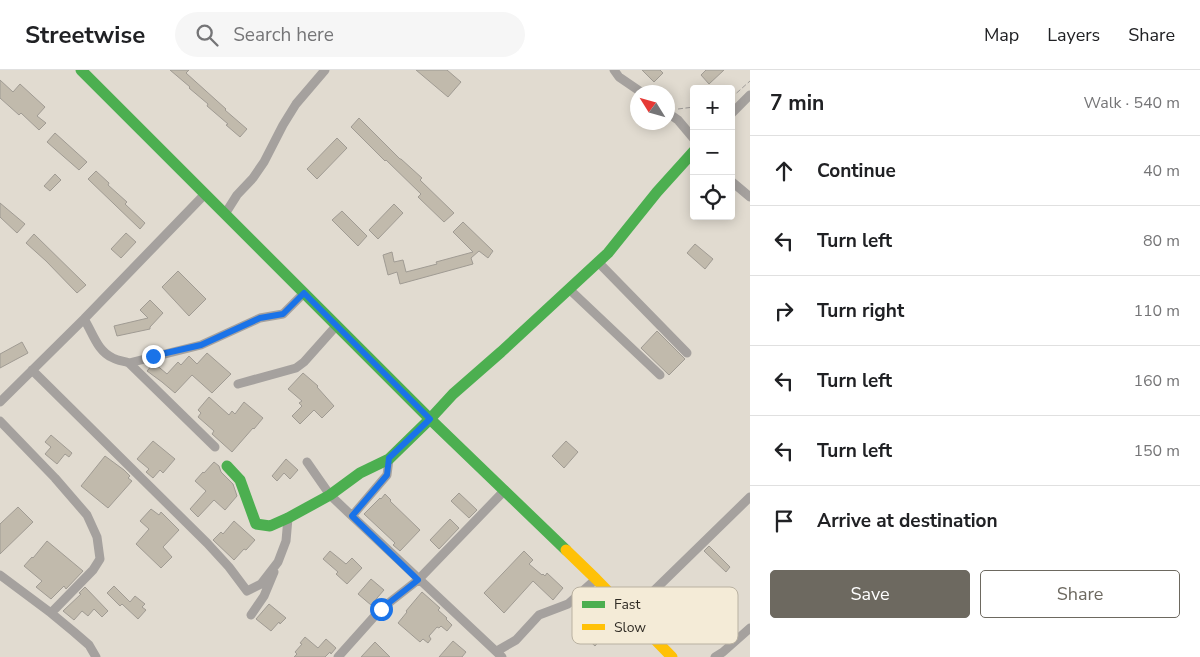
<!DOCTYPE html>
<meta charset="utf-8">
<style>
:root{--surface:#fff;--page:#f6f6f6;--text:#202124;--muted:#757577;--line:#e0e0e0;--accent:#6d6960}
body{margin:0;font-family:"Nunito Sans",sans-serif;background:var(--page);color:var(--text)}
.controls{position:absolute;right:15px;top:15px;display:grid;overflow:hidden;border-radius:5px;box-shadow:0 2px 12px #0003}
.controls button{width:45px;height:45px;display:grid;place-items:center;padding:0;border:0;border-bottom:1px solid var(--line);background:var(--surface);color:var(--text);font:25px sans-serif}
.compass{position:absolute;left:630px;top:15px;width:45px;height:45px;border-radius:50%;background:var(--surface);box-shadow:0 2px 12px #0003;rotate:307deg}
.stop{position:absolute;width:15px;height:15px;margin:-11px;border:4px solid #1a73e8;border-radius:50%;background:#fff}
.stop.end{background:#1a73e8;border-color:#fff;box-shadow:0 1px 5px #0008}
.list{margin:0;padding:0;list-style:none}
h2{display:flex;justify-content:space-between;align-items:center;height:65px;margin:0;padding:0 20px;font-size:21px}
h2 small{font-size:16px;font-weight:400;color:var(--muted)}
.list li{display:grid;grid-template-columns:32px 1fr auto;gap:15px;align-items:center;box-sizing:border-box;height:70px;padding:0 20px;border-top:1px solid var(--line)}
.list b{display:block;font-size:19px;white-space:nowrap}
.list em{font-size:16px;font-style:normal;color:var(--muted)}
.actions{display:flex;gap:10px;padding:15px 20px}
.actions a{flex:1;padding:11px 0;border:1px solid var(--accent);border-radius:5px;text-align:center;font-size:18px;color:var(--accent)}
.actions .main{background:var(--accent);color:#fff}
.icon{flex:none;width:28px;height:28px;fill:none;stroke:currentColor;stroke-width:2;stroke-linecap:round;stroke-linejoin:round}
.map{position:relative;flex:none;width:750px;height:587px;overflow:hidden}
header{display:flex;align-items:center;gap:30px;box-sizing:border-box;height:70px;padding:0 25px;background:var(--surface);border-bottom:1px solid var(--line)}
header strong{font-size:24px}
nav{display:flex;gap:28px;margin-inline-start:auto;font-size:18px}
.search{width:350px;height:45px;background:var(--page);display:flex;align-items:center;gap:12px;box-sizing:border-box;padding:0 18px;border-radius:28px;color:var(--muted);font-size:19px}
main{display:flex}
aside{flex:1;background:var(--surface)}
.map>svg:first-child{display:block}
.building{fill:#c1baac;stroke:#a09b93}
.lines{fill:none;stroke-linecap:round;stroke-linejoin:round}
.path{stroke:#a09c99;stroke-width:1;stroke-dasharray:5 2.5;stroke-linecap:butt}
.street{stroke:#a5a19e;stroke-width:9}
.fast{stroke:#4caf50;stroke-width:11}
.slow{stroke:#ffc107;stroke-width:11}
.route{stroke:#1a73e8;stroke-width:6}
.key{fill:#f4ebd7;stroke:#b9b1a1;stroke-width:1}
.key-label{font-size:14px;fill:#2f2b24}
</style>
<header>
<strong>Streetwise</strong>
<div class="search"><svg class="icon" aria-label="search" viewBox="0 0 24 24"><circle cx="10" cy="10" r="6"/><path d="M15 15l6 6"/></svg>Search here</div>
<nav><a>Map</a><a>Layers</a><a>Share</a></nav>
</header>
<main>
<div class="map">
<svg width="750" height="587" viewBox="0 0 750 587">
<rect width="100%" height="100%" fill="#e1dbd0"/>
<path class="building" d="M170,0H189L186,3L226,39L225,40L247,59L240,67L226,55L228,54L207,36L208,34L189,18L190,17Z
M416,0H447L461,12L448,27Z
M642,0H660L663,3L654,12Z
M706,0H724L709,14L701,5Z
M0,10L13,22L20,14L45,37L37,46L46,53L39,60L21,43L19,45L0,28Z
M359,48L400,89H401L422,108L420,110L454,143L444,152L418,127L421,124L386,90L385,91L351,57Z
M55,63L87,92L79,100L47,72Z
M337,68L347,78L317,109L307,99Z
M96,101L109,113L108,115L127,132L125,134L145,153L140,159L88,109Z
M55,104L61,110L50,121L44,116Z
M0,133L25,154L17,163L0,147Z
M394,134L403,143L378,169L369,160Z
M342,141L367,166L358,176L332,150Z
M463,152L493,181L488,188L479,181L471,188L473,194L400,214L397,202L388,205L383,185L392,182L394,192L403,190L406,202L437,194L436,192L473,182L453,162Z
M126,163L136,172L121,188L111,179Z
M34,164L86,215L77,223L46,191L26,173Z
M695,174L713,189L705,199L687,183Z
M178,201L206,229L189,246L162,217Z
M150,230L163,243L150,257V259L117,266L114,256L148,248L140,240Z
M657,261L685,289L669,305L641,278Z
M22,272L28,283L0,298V284Z
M207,283L231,304L212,323L192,305L175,323L162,312L147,301L154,293L167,304L178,292L181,295L189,286L197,294Z
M303,303L318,316L317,317L334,336L322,348L314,340L300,354L292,346L302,336L299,333L302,331L288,319Z
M209,327L229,345L232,341L235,344L244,332L263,348L254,359L253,358L232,382L212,364L214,361L198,347L201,343L198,340Z
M51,365L72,383L69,387L65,384L57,394L45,384L51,377L45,372Z
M153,371L175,389L163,403L160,400L153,408L146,402L149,399L137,389Z
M566,371L578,382L564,398L552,386Z
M105,386L124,400L130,406L128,408L132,411L108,438L81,416Z
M286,389L298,400L290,409L284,403L277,411L272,406Z
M214,392L219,396L221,402L233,414L237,426L225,440L214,430L198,447L190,439L206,421L195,411L203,402L204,403Z
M459,423L477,440L469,448L451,431Z
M385,424L391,430L390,431L420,460L400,481L393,475L395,473L364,444L380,428L381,429Z
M18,437L33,452L0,484V454Z
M151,439L159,445L161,442L179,460L163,477L172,487L161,498L136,474L149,459L140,451Z
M450,449L459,458L439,479L430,470Z
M234,451L255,470L246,480L244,479L234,490L213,470L221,462L223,464Z
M47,471L83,501L66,519L64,516L51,529L36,517L42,511L24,496L32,487L33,488Z
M709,476L730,497L726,502L704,481Z
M330,481L346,494L352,488L362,498L347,514L336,504L338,502L323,489Z
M524,481L533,490L529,494L542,505L543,504L545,506L547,503L563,518L553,530L533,511L504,543L484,523Z
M371,509L384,520L371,535L358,524Z
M114,516L130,532L135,526L145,534L142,537L146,540L138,549L122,534L120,536L107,523Z
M85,517L108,541L102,547L94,539L88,546L82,541L74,550L63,541L81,524L79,523Z
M422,522L440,538L438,540L447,548L446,549L452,555L447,561L441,556L439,558L437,557L429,566L431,569L428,573L423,569L420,572L398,553L407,542L406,541Z
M269,534L286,548L280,554L279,552L271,561L256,549Z
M589,557L602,568L595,576L582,564Z
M305,567L318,578L326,569L336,578L331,584L330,582L325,587H294L297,584L295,582L302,574L300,573Z
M453,571L466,582L462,587H439Z
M375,572L390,587H361Z"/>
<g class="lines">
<path class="path" d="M731,28L750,11
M678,39L694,37"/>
<path class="street" d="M614,0L619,7L641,22
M668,43L678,50L694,69
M731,44L750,25
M731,111L750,127
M225,144L237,125L253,108L264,92L283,55L296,34L325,0
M598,192L687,283
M569,219L660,305
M84,249C93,263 97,281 113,288C118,291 124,291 129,293L215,377
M129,293L201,275L260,248L283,244L304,223
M32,300L207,473L229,497L247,521L261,514L278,492L286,471L288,448
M238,314L296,298L304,292L337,255
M0,332L84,249L205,124
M0,351L55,408L87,445L97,467L100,489L93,500L51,543
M307,392L330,425L352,446L387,405L389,389
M352,446L502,587
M0,505L51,543L74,562L89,575L96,587
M630,544L750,427
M251,545L264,526L274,502
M497,581L516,570L539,545L568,534L596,509
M338,587L381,539L418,510L505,420
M715,587L723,582L750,558"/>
<path class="fast" d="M81,0L430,349L566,480
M227,396L240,410L256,454L270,456L288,448L330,425L360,403L389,389L430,349L453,324L501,282L608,183L657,122L694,81"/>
<path class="slow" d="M566,480L596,509L672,587"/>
</g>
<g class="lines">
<path class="route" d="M153,286L201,275L260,248L283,244L304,223L430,349L389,388L387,405L352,446L418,510L381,539"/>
</g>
<rect x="572" y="517" width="166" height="57" rx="8" class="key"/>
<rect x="582" y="531" width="23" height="7" fill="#4caf50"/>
<rect x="582" y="554" width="23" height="6" fill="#ffc107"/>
<g class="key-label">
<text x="614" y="539">Fast</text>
<text x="614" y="562">Slow</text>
</g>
</svg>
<div class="controls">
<button>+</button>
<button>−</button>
<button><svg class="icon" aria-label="locate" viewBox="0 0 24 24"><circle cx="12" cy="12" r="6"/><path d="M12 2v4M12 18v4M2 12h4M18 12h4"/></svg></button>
</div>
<svg class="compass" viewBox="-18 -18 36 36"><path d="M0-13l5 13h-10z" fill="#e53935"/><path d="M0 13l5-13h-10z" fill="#757577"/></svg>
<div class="stop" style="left:381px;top:539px"></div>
<div class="stop end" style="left:153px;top:286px"></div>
</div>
<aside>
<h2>7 min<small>Walk · 540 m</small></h2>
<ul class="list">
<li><svg class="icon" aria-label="ahead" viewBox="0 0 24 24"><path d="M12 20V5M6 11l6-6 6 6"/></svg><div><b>Continue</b></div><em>40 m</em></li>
<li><svg class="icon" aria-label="left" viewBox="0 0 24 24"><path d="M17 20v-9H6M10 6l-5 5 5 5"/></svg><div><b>Turn left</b></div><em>80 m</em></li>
<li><svg class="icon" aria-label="right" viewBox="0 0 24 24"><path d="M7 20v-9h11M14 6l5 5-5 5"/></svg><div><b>Turn right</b></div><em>110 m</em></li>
<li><svg class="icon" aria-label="left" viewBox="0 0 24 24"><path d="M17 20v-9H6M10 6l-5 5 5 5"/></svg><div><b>Turn left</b></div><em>160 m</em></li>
<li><svg class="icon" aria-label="left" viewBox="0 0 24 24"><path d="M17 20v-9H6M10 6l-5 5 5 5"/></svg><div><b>Turn left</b></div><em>150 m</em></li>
<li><svg class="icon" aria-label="arrive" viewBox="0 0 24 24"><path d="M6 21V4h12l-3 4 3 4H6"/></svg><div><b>Arrive at destination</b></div></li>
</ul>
<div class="actions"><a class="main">Save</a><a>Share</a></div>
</aside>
</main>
